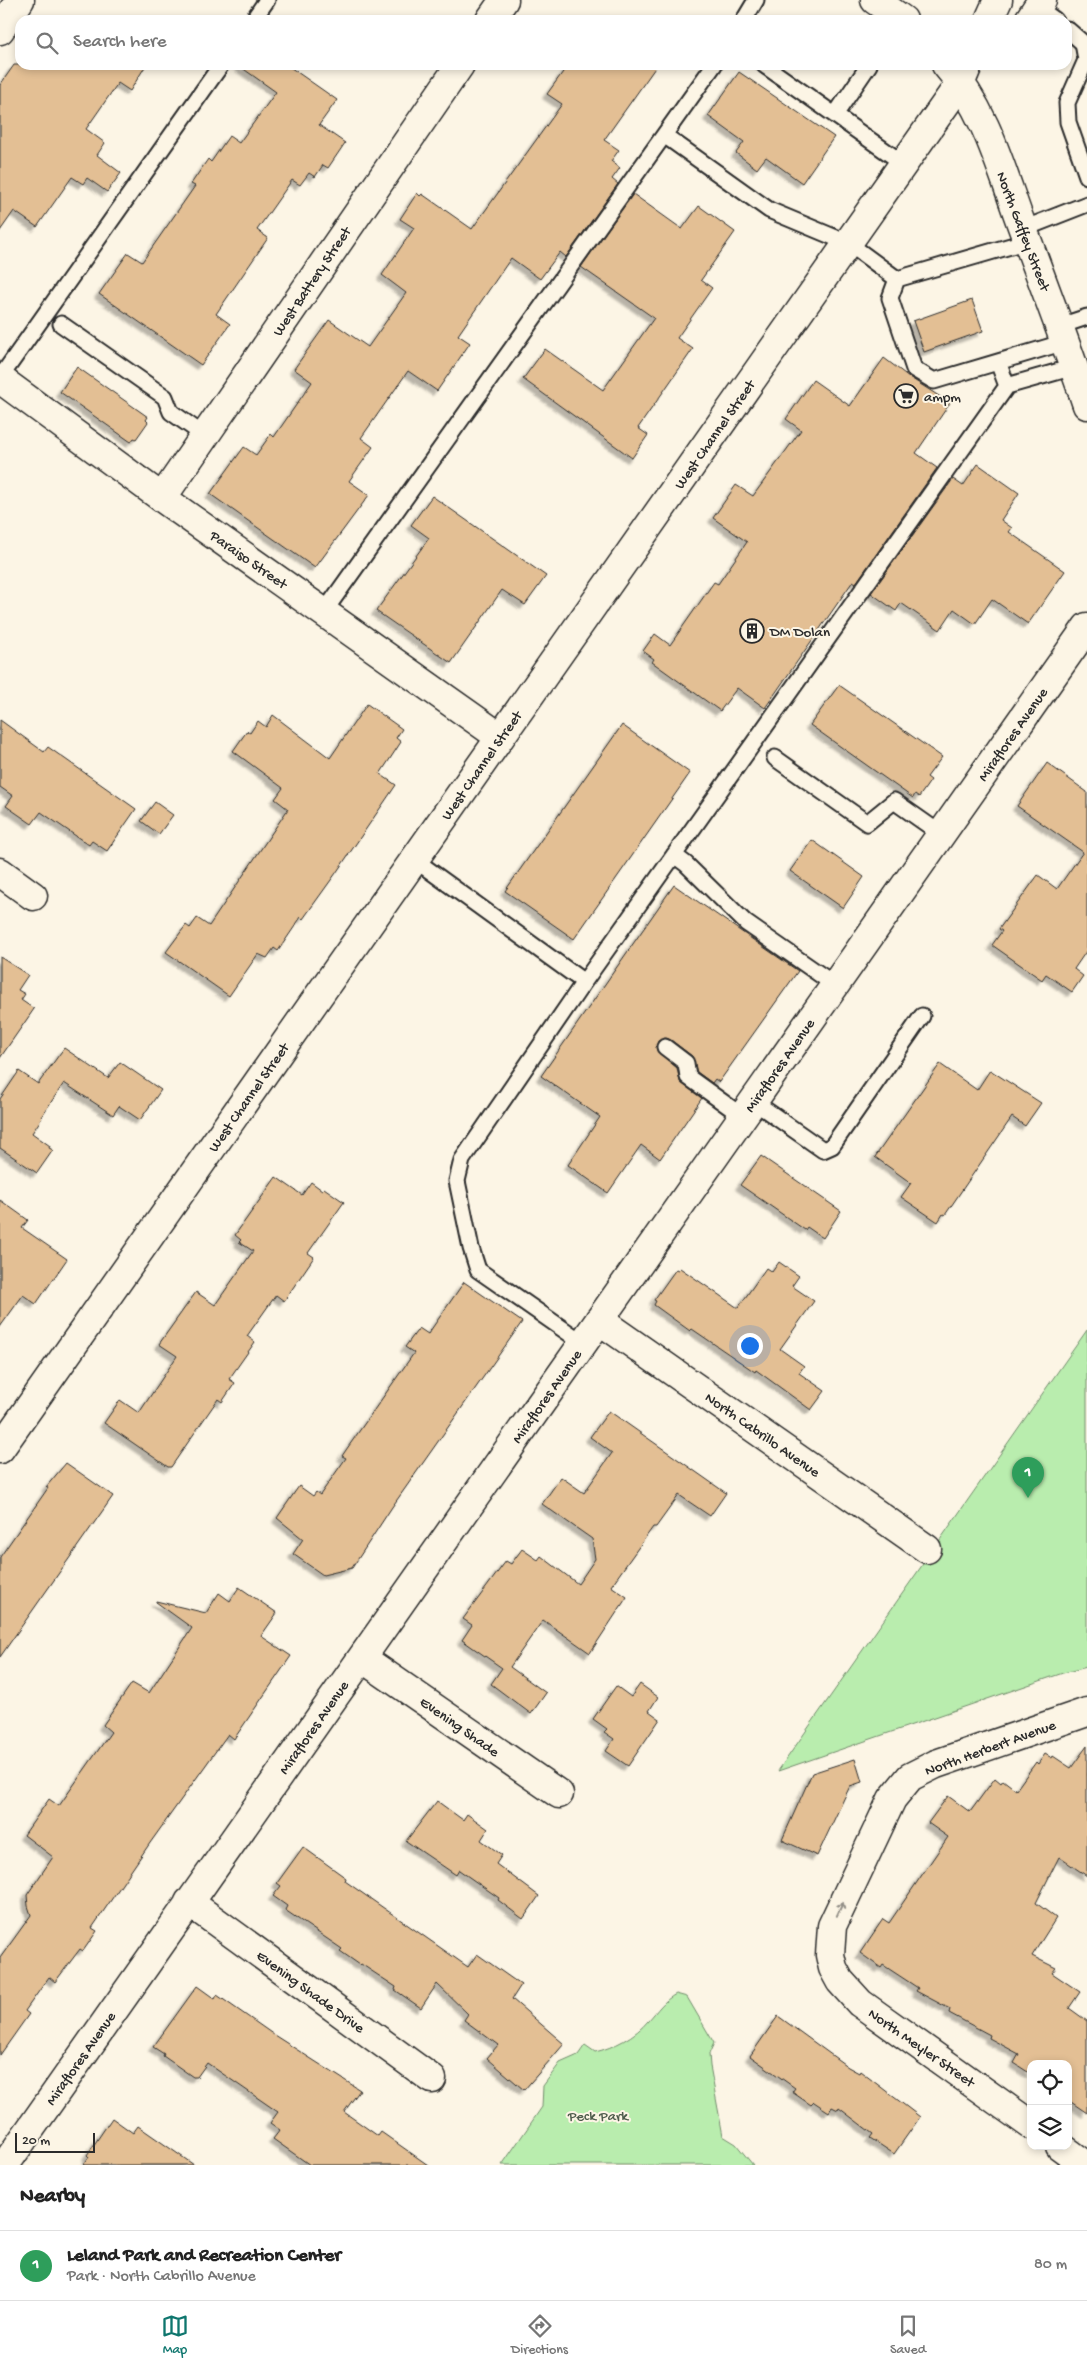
<!DOCTYPE html>
<meta charset="utf-8">
<style>
:root{--surface:#fff;--page:#f2f2f2;--text:#222;--muted:#767676;--line:#e0e0e0;--accent:#0f766e}
body{margin:0;font-family:"Gochi Hand",sans-serif;background:var(--page);color:var(--text)}
.controls{position:absolute;right:15px;bottom:15px;display:grid;overflow:hidden;border-radius:10px;box-shadow:0 2px 8px #0003}
.controls button{width:45px;height:45px;display:grid;place-items:center;padding:0;border:0;border-bottom:1px solid var(--line);background:var(--surface);color:var(--text);font:25px sans-serif}
.scale{position:absolute;left:15px;bottom:12px;width:80px;box-sizing:border-box;padding-left:5px;border:2px solid #2b2b2b;border-top:0;font-size:14px;line-height:18px;white-space:nowrap;color:#2b2b2b;-webkit-text-stroke:4px #fcf5e5;paint-order:stroke}
.you{position:absolute;left:749px;top:1345px;width:18px;height:18px;margin:-12px;border:4px solid #fff;border-radius:50%;background:#1a73e8;box-shadow:0 0 0 8px #1a73e833}
.badge{display:grid;place-items:center;width:32px;height:32px;border-radius:50%;background:var(--accent);color:#fff;font-size:16px;font-weight:700}
.pin{position:absolute;translate:-50% -41px;filter:drop-shadow(0 1px 2px #0008)}
.pin::after{content:'';position:absolute;top:26px;width:18px;height:15px;background:inherit;clip-path:polygon(0 0,100% 0,50% 100%)}
.list{margin:0;padding:0;list-style:none}
h2{display:flex;justify-content:space-between;align-items:center;height:65px;margin:0;padding:0 20px;font-size:21px}
h2 small{font-size:16px;font-weight:400;color:var(--muted)}
.list li{display:grid;grid-template-columns:32px 1fr auto;gap:15px;align-items:center;box-sizing:border-box;height:70px;padding:0 20px;border-top:1px solid var(--line)}
.list b{display:block;font-size:19px;white-space:nowrap}
.list p{margin:0;font-size:16px;white-space:nowrap;color:var(--muted)}
.list em{font-size:16px;font-style:normal;color:var(--muted)}
.icon{flex:none;width:28px;height:28px;fill:none;stroke:currentColor;stroke-width:2;stroke-linecap:round;stroke-linejoin:round}
.map{position:relative;flex:none;width:1087px;height:2165px;overflow:hidden}
.search{position:absolute;background:var(--surface);box-shadow:0 2px 8px #0003;left:15px;right:15px;top:15px;height:55px;display:flex;align-items:center;gap:12px;box-sizing:border-box;padding:0 18px;border-radius:15px;color:var(--muted);font-size:19px}
.sheet{height:135px;background:var(--surface)}
nav{display:flex;justify-content:space-around;align-items:center;box-sizing:border-box;height:70px;border-top:1px solid var(--line);background:var(--surface);font-size:14px;color:var(--muted)}
nav a{display:grid;justify-items:center;gap:2px}
nav .on{color:var(--accent)}
.map>svg:first-child{display:block}
.green{fill:#b9edae;stroke:#728c6c}
.building{fill:#e3bf94;stroke:#2b2b2b;filter:url(#shadow)}
.lines{fill:none;stroke-linecap:round;stroke-linejoin:round}
.lane-casing{stroke:#2b2b2b;stroke-width:19}
.street-casing{stroke:#2b2b2b;stroke-width:31}
.secondary-casing{stroke:#2b2b2b;stroke-width:31}
.primary-casing{stroke:#2b2b2b;stroke-width:31}
.lane{stroke:#fcf5e5;stroke-width:15}
.street{stroke:#fcf5e5;stroke-width:28}
.secondary{stroke:#fcf5e5;stroke-width:28}
.primary{stroke:#fcf5e5;stroke-width:28}
.oneway{stroke:#949088}
.labels{text-anchor:middle;stroke-width:4;stroke-linejoin:round;paint-order:stroke}
.street-label{font-size:15px;fill:#2b2b2b;stroke:#fcf5e5}
.poi-label{font-size:15px;fill:#2b2b2b;stroke:#fcf5e5;text-anchor:start}
.park-label{font-size:15px;fill:#4e5c4c;stroke:#fcf5e5}
</style>
<div class="map">
<svg width="1087" height="2165" viewBox="0 0 1087 2165">
<defs>
<filter id="shadow"><feDropShadow dx="-4.5" dy="4.5" stdDeviation="1" flood-color="#0004"/></filter>
</defs>
<rect width="100%" height="100%" fill="#fcf5e5"/>
<filter id="ink" filterUnits="userSpaceOnUse"><feTurbulence type="fractalNoise" baseFrequency=".02" numOctaves="2"/><feDisplacementMap in="SourceGraphic" scale="10" xChannelSelector="R" yChannelSelector="G"/><feConvolveMatrix kernelMatrix="1 2 1 2 8 2 1 2 1" color-interpolation-filters="sRGB"/></filter>
<g filter="url(#ink)">
<path class="green" d="M1087,1330V1667L1063,1673L778,1771Z
M676,1994L687,1997L714,2043L709,2054L710,2066L723,2136L736,2144L753,2165H502L542,2107L543,2086L560,2063L578,2055L585,2045L595,2052C613,2048 636,2036 648,2021C658,2010 663,2001 676,1994Z"/>
<path class="building" d="M14,65H146L130,91L118,83L86,129L105,143L97,155L121,173L107,192L87,178L83,184L72,177L37,227L14,211L0,231V85Z
M238,65H287L337,100L319,125L345,143L328,168L323,165L315,177L309,173L300,185L292,180L257,230L268,238L216,314L230,324L201,365L99,294L128,253L142,262L195,186L191,184L208,159L211,162L229,136L239,143L276,92Z
M568,65H657L604,140L619,150L611,161L620,168L612,179L618,184L566,257L560,252L540,279L511,258L458,335L470,343L437,391L408,371L361,438L373,447L349,481L369,495L315,568L210,494L244,447L256,455L271,434L274,437L312,382L294,369L329,320L368,347L406,293L382,275L414,228L400,219L417,193L420,196L422,194L472,229L562,104L547,94Z
M739,72L834,137L802,183L766,157L757,169L736,153L744,142L708,116Z
M633,194L682,229L699,206L735,232L701,280L712,288L677,338L693,349L638,428L648,435L632,458L523,379L545,349L603,390L654,318L581,267Z
M972,300L983,331L924,352L913,321Z
M884,358L909,377L950,403L916,453L937,468L856,583L853,581L765,708L737,688L720,711L652,662L654,659L643,651L655,634L670,645L714,582L718,584L747,542L713,518L736,485L753,496L801,430L786,419L813,380L850,406Z
M77,367L148,417L146,420L148,422L136,439L134,438L131,442L60,392Z
M978,464L1019,493L1001,520L1012,528L1009,532L1065,571L1028,624L992,599L975,624L954,609L940,630L901,603L896,611L871,593L953,479L963,486Z
M432,496L546,576L525,605L502,590L451,663L376,611L429,538L411,525Z
M839,685L942,757L927,777L931,780L919,797L915,794L913,798L810,725Z
M367,704L402,729L396,738L401,742L380,774L396,785L336,873L303,919L301,917L278,951L274,948L267,958L258,954L229,996L166,952L186,925L190,928L197,918L209,926L288,809L275,799L283,788L233,751L247,731L250,733L258,721L266,727L273,715L330,758Z
M0,720L44,752L48,747L136,809L107,851L92,841L89,845L41,812L32,824L6,806L13,796L0,787Z
M622,725L690,773L574,939L505,891Z
M1047,763L1087,792V950L1074,969L1083,976L1072,992L1046,974L1042,980L992,945L1002,931L999,929L1038,875L1057,889L1083,852L1017,806Z
M155,802L173,815L159,834L141,821Z
M812,840L864,877L843,908L790,871Z
M674,885L798,971L719,1082L715,1079L712,1083L697,1072L692,1056L671,1040L666,1038L658,1041L657,1051L677,1068L680,1082L702,1098L660,1159L641,1145L608,1193L568,1165L600,1117L541,1076Z
M0,957L28,975L18,990L25,994L21,1000L34,1009L0,1058Z
M64,1048L108,1078L120,1062L161,1090L140,1120L119,1106L113,1115L64,1083L41,1117L42,1118L32,1133L50,1146L49,1148L53,1150L37,1173L0,1148V1099L19,1071L38,1084Z
M940,1064L977,1090L990,1070L1041,1103L1025,1126L1012,1117L945,1215L943,1214L938,1222L901,1197L911,1183L875,1157Z
M761,1156L841,1211L823,1238L807,1227L805,1230L740,1185Z
M276,1177L302,1195L311,1182L322,1190L324,1188L344,1202L308,1253L314,1257L284,1301L276,1295L247,1336L255,1342L229,1379L235,1383L222,1402L218,1399L171,1467H168L104,1423L120,1400L139,1413L177,1356L159,1344L196,1292L215,1305L253,1251L239,1242L241,1240L235,1235Z
M0,1200L28,1220L22,1228L67,1259L36,1304L23,1295L0,1327Z
M779,1262L799,1276L792,1286L814,1301L780,1349L804,1366L799,1373L825,1391L811,1410L756,1370L755,1372L692,1329L690,1331L654,1305L656,1301L654,1300L676,1269L678,1270L680,1268L738,1308L766,1268L772,1272Z
M464,1282L522,1322L392,1507L352,1568L323,1575L293,1554L303,1539L277,1518L299,1486L313,1496L316,1492L320,1495L346,1458L342,1456L346,1450L414,1353L405,1347L419,1328L428,1334Z
M609,1411L726,1493L710,1516L679,1495L656,1527H653L611,1586L627,1597L590,1653L543,1620L510,1667L546,1693L531,1714L491,1684L502,1668L462,1640L472,1625L463,1619L506,1561L511,1564L522,1549L538,1560L541,1556L578,1584L595,1559L592,1539L542,1504L561,1477L584,1493L612,1453L590,1437Z
M66,1463L113,1496L0,1657V1557L48,1488L46,1487Z
M239,1587L277,1613L261,1636L291,1656L234,1739L228,1734L150,1843L92,1928L97,1931L83,1951L80,1949L55,1982L49,1977L25,2011L29,2014L0,2055V1958L31,1915L28,1906L27,1895L53,1857L24,1835L49,1799L59,1806L111,1732L103,1725L132,1683L149,1693L192,1628L156,1602V1601L206,1613L219,1593L230,1601Z
M640,1684L658,1697L649,1711L660,1719L628,1766L606,1751L614,1739L604,1732L607,1729L593,1719L616,1686L631,1697Z
M1087,1746V1876L1059,1857L1036,1903L1056,1918L1032,1956L1056,1968L1052,1973L1080,1992L1069,2008L1087,2021V2113L1068,2100V2064H1031V2074L1014,2063L1019,2054L989,2038L990,2035L949,2013L950,2009L916,1991L918,1988L883,1965L881,1968L860,1953L883,1919L889,1923L948,1837L928,1823L948,1796L970,1812L995,1778L1001,1783L1003,1780L1016,1790L1036,1762L1038,1764L1045,1754L1052,1758L1053,1756L1071,1768Z
M855,1759L862,1782L850,1786L817,1856L782,1840L812,1773Z
M437,1801L463,1820L467,1814L488,1829L481,1840L502,1855L496,1864L539,1896L523,1919L498,1900L499,1898L459,1870L456,1875L406,1841Z
M303,1847L346,1878L345,1881L468,1967L477,1954L521,1985L512,1999L564,2044L524,2090L487,2058L498,2045L464,2020L468,2014L437,1984L421,2008L395,1990L396,1987L361,1964L360,1965L340,1951L342,1949L285,1910L287,1906L273,1896L281,1886L277,1883Z
M197,1986L215,1999L217,1995L274,2035L360,2090L344,2112L378,2136L381,2132L428,2165H310L273,2139L280,2130L270,2123L278,2112L207,2063L197,2077H193L163,2056L164,2054L153,2047Z
M778,2016L848,2067L859,2073L860,2071L920,2117L894,2154L870,2138L873,2134L839,2108L838,2110L832,2107L829,2112L814,2102L811,2105L792,2092L795,2088L750,2056Z
M112,2118L133,2133L138,2126L194,2165H83L89,2157L87,2155Z"/>
<g class="lines">
<g class="lane-casing">
<path id="lane" d="M1037,7L1055,20
M253,20L267,0
M744,20L756,0
M1067,29L1083,43L1086,60L1067,103L1068,122L1087,176
M764,65L904,164
M835,115L869,65
M664,135L769,210L848,243L897,279
M1023,229L1087,204
M1028,241L897,279L890,298L914,369L934,381L1065,342
M61,324L165,397L171,412L205,436
M1060,326L1087,317
M0,378L221,65
M1007,386L1074,367
M324,612L714,65
M775,758L867,823L894,801L941,834
M674,855L686,864L746,923L835,985
M415,860L584,982
M665,1047L686,1063L688,1077L742,1116
M753,1101L823,1150L832,1146L922,1016
M583,1343L478,1270L471,1248L457,1181L462,1160L584,982L1007,386L998,362"/>
</g>
<g class="street-casing">
<path id="street" d="M490,20L504,0
M0,30L20,0
M0,379L162,498L500,737
M162,498L460,65
M0,872L33,896
M599,1320L927,1549
M362,1658L559,1794
M189,1902L432,2079
M1031,2125L860,2003L840,1981L833,1968L830,1955L832,1926L892,1799L910,1777L936,1764L1087,1712
M1060,2146L1086,2165
M5,2165L1087,627"/>
</g>
<g class="secondary-casing">
<path id="secondary" d="M989,20L998,0
M1029,20L1042,0
M0,1449L961,82L968,65"/>
</g>
<g class="primary-casing">
<path id="primary" d="M875,0L903,20
M946,65C987,111 1002,173 1023,229C1045,288 1067,346 1087,405"/>
</g>
<use href="#lane" class="lane"/>
<use href="#street" class="street"/>
<use href="#secondary" class="secondary"/>
<use href="#primary" class="primary"/>
</g>
<defs><path id="oneway-shaft" d="M-6 0H5M1.5-3L5.5 0L1.5 3" fill="none" stroke-width="1.6" stroke-linecap="round" stroke-linejoin="round" transform="scale(1.25)"/></defs>
<use class="oneway" href="#oneway-shaft" transform="translate(840 1909) rotate(-65)"/>
</g>
<defs>
<g id="supermarket-ring" transform="scale(1.25)"><circle r="9.5" fill="#fcf5e5" stroke="#2b2b2b" stroke-width="1.5"/><path d="M-6-5.5h2.5l.6 2H6L4.5 2H-2.5L-4.4-4H-6ZM-1.5 3.2a1.3 1.3 0 1 0 .1 0ZM3 3.2a1.3 1.3 0 1 0 .1 0Z" fill="#2b2b2b"/></g>
<g id="building-ring" transform="scale(1.25)"><circle r="9.5" fill="#fcf5e5" stroke="#2b2b2b" stroke-width="1.5"/><path d="M-4-6H4V6H1V3H-1V6H-4ZM-2.5-4.3h1.7v1.8h-1.7ZM.8-4.3h1.7v1.8H.8ZM-2.5-1h1.7V.8h-1.7ZM.8-1h1.7V.8H.8Z" fill="#2b2b2b"/></g>
</defs>
<g fill-rule="evenodd">
<use href="#supermarket-ring" x="906" y="396"/>
<use href="#building-ring" x="752" y="631"/>
</g>
<g class="labels">
<g class="street-label">
<text transform="translate(1024 231) rotate(69)" y="5">North Gaffey Street</text>
<text transform="translate(311 281) rotate(-56)" y="5">West Battery Street</text>
<text transform="translate(714 434) rotate(-55)" y="5">West Channel Street</text>
<text transform="translate(249 559) rotate(35)" y="5">Paraiso Street</text>
<text transform="translate(1012 734) rotate(-55)" y="5">Miraflores Avenue</text>
<text transform="translate(481 765) rotate(-55)" y="5">West Channel Street</text>
<text transform="translate(779 1065) rotate(-55)" y="5">Miraflores Avenue</text>
<text transform="translate(248 1097) rotate(-55)" y="5">West Channel Street</text>
<text transform="translate(546 1396) rotate(-55)" y="5">Miraflores Avenue</text>
<text transform="translate(763 1434) rotate(35)" y="5">North Cabrillo Avenue</text>
<text transform="translate(460 1726) rotate(35)" y="5">Evening Shade</text>
<text transform="translate(313 1727) rotate(-55)" y="5">Miraflores Avenue</text>
<text transform="translate(990 1747) rotate(-20)" y="5">North Herbert Avenue</text>
<text transform="translate(311 1991) rotate(36)" y="5">Evening Shade Drive</text>
<text transform="translate(922 2047) rotate(35)" y="5">North Meyler Street</text>
<text transform="translate(80 2058) rotate(-55)" y="5">Miraflores Avenue</text>
</g>
<g class="poi-label">
<text x="924" y="401">ampm</text>
<text x="770" y="636">DM Dolan</text>
</g>
<g class="park-label">
<text x="598" y="2120">Peck Park</text>
</g>
</g>
</svg>
<div class="controls">
<button><svg class="icon" aria-label="locate" viewBox="0 0 24 24"><circle cx="12" cy="12" r="6"/><path d="M12 2v4M12 18v4M2 12h4M18 12h4"/></svg></button>
<button><svg class="icon" aria-label="layers" viewBox="0 0 24 24"><path d="M12 4l9 5-9 5-9-5zM3 14l9 5 9-5"/></svg></button>
</div>
<div class="scale">20 m</div>
<div class="you"></div>
<div class="pin badge" style="left:1028px;top:1498px;background:#2e9e5b">1</div>
<div class="search"><svg class="icon" aria-label="search" viewBox="0 0 24 24"><circle cx="10" cy="10" r="6"/><path d="M15 15l6 6"/></svg>Search here</div>
</div>
<section class="sheet">
<h2>Nearby<small></small></h2>
<ul class="list">
<li><span class="badge" style="background:#2e9e5b">1</span><div><b>Leland Park and Recreation Center</b><p>Park · North Cabrillo Avenue</p></div><em>80 m</em></li>
</ul>
</section>
<nav>
<a class="on"><svg class="icon" aria-label="map" viewBox="0 0 24 24"><path d="M3 6l6-2 6 2 6-2v14l-6 2-6-2-6 2zM9 4v14M15 6v14"/></svg>Map</a>
<a><svg class="icon" aria-label="directions" viewBox="0 0 24 24"><path d="M12 3l9 9-9 9-9-9zM9 14v-3h6M13 9l2 2-2 2"/></svg>Directions</a>
<a><svg class="icon" aria-label="saved" viewBox="0 0 24 24"><path d="M7 4h10v16l-5-4-5 4z"/></svg>Saved</a>
</nav>
